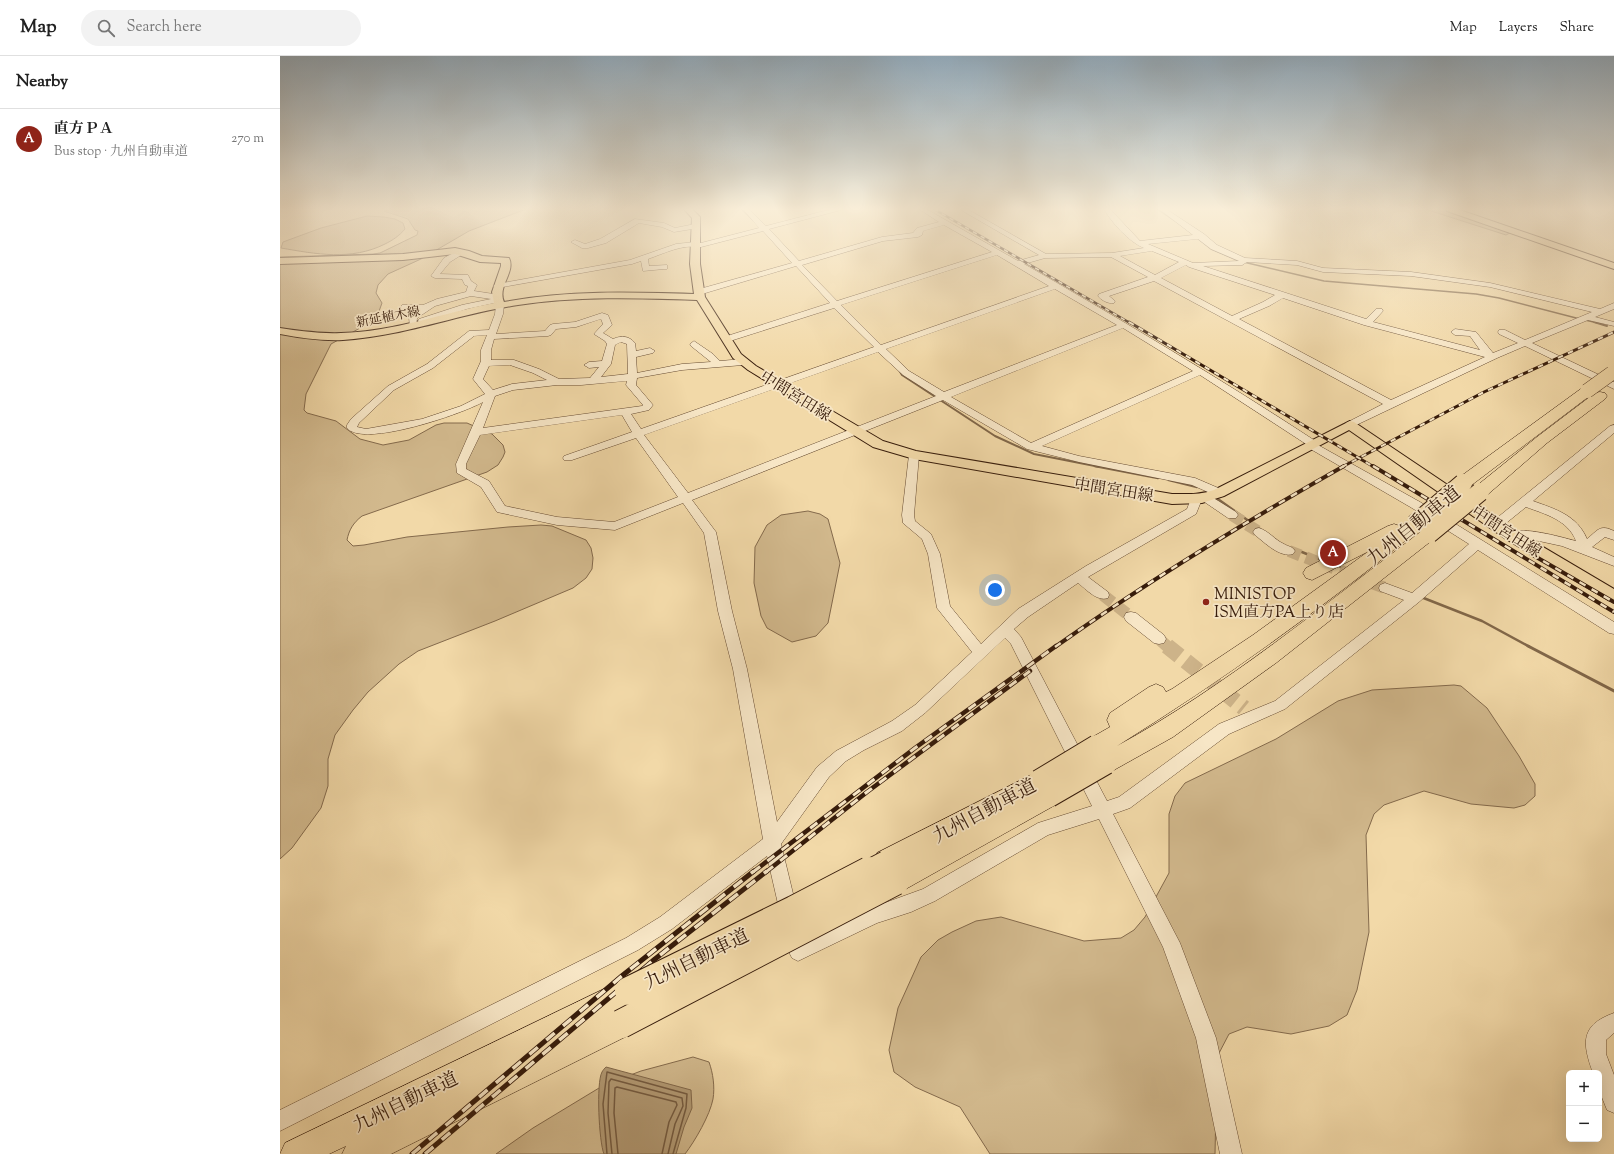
<!DOCTYPE html>
<meta charset="utf-8">
<style>
:root{--surface:#fff;--page:#f2f2f2;--text:#222;--muted:#767676;--line:#e0e0e0;--accent:#8f2418}
body{margin:0;font-family:"Sorts Mill Goudy","Noto Serif JP",serif;background:var(--page);color:var(--text)}
.controls{position:absolute;right:12px;bottom:12px;display:grid;overflow:hidden;border-radius:6px;box-shadow:0 4px 16px #0002}
.controls button{width:36px;height:36px;display:grid;place-items:center;padding:0;border:0;border-bottom:1px solid var(--line);background:var(--surface);color:var(--text);font:20px sans-serif}
.you{position:absolute;left:715px;top:534px;width:14px;height:14px;margin:-10px;border:3px solid #fff;border-radius:50%;background:#1a73e8;box-shadow:0 0 0 6px #1a73e833}
.badge{display:grid;place-items:center;width:26px;height:26px;border-radius:50%;background:var(--accent);color:#fff;font-size:13px;font-weight:700}
.pin{position:absolute;translate:-50% -50%;border:2px solid #fff;box-shadow:0 1px 4px #0006}
.list{margin:0;padding:0;list-style:none}
h2{display:flex;justify-content:space-between;align-items:center;height:52px;margin:0;padding:0 16px;font-size:17px}
h2 small{font-size:13px;font-weight:400;color:var(--muted)}
.list li{display:grid;grid-template-columns:26px 1fr auto;gap:12px;align-items:center;box-sizing:border-box;height:60px;padding:0 16px;border-top:1px solid var(--line)}
.list b{display:block;font-size:15px;white-space:nowrap}
.list p{margin:0;font-size:13px;white-space:nowrap;color:var(--muted)}
.list em{font-size:13px;font-style:normal;color:var(--muted)}
.icon{flex:none;width:22px;height:22px;fill:none;stroke:currentColor;stroke-width:2;stroke-linecap:round;stroke-linejoin:round}
.map{position:relative;flex:none;width:1334px;height:1098px;overflow:hidden}
header{display:flex;align-items:center;gap:24px;box-sizing:border-box;height:56px;padding:0 20px;background:var(--surface);border-bottom:1px solid var(--line)}
header strong{font-size:19px}
nav{display:flex;gap:22px;margin-inline-start:auto;font-size:14px}
.search{width:280px;height:36px;background:var(--page);display:flex;align-items:center;gap:10px;box-sizing:border-box;padding:0 14px;border-radius:22px;color:var(--muted);font-size:15px}
main{display:flex}
aside{flex:1;background:var(--surface)}
.map>svg:first-child{display:block}
.green{fill:#d2b98d;stroke:#846a4c}
.water{fill:#b29973;stroke:#816749}
.lines{fill:none;stroke-linecap:round;stroke-linejoin:round}
.shore{stroke:#745a3f;stroke-width:1.5}
.stream-far3{stroke:#816749;stroke-width:1.5}
.stream-far2{stroke:#816749;stroke-width:2}
.stream-far1{stroke:#816749;stroke-width:2.5}
.stream{stroke:#816749;stroke-width:3}
.minor-tunnel-far1{stroke:#cdb389;stroke-width:12;stroke-dasharray:12 6;stroke-linecap:butt}
.minor-tunnel{stroke:#cdb389;stroke-width:16;stroke-dasharray:16 8;stroke-linecap:butt}
.minor-casing{stroke:#664b32;stroke-width:1}
.major-casing{stroke:#371c0b;stroke-width:2}
.highway-casing{stroke:#371c0b;stroke-width:1}
.minor{fill:#f7e6c6;fill-rule:evenodd}
.major{fill:#f2d9a8;fill-rule:evenodd}
.highway{fill:#f2d9a8;fill-rule:evenodd}
.rail-far4-casing{stroke:#371c0b;stroke-width:2.5}
.rail-far3-casing{stroke:#371c0b;stroke-width:3}
.rail-far2-casing{stroke:#371c0b;stroke-width:4}
.rail-far1-casing{stroke:#371c0b;stroke-width:4.5}
.rail-casing{stroke:#371c0b;stroke-width:5}
.rail-far4{stroke:#f7e6c6;stroke-width:1.5;stroke-dasharray:4.5;stroke-linecap:butt}
.rail-far3{stroke:#f7e6c6;stroke-width:2;stroke-dasharray:5.5;stroke-linecap:butt}
.rail-far2{stroke:#f7e6c6;stroke-width:2.5;stroke-dasharray:7;stroke-linecap:butt}
.rail-far1{stroke:#f7e6c6;stroke-width:3;stroke-dasharray:9;stroke-linecap:butt}
.rail{stroke:#f7e6c6;stroke-width:3.5;stroke-dasharray:11;stroke-linecap:butt}
.highway-bridge-far3-casing{stroke:#371c0b;stroke-width:15;stroke-linecap:butt}
.highway-bridge-far2-casing{stroke:#371c0b;stroke-width:20;stroke-linecap:butt}
.highway-bridge-far1-casing{stroke:#371c0b;stroke-width:24;stroke-linecap:butt}
.highway-bridge-casing{stroke:#371c0b;stroke-width:30;stroke-linecap:butt}
.highway-bridge-far3{stroke:#f2d9a8;stroke-width:14}
.highway-bridge-far2{stroke:#f2d9a8;stroke-width:18}
.highway-bridge-far1{stroke:#f2d9a8;stroke-width:22}
.highway-bridge{stroke:#f2d9a8;stroke-width:28}
.poi-dot{fill:#8f2418;stroke:#f7e6c6;stroke-width:1.5}
.labels{text-anchor:middle;stroke-width:3.5;stroke-linejoin:round;paint-order:stroke}
.far-street-label{font-size:13px;fill:#371c0b;stroke:#f7e6c6}
.street-label{font-size:16px;fill:#371c0b;stroke:#f7e6c6}
.poi-label{font-size:16px;fill:#371c0b;stroke:#f7e6c6;text-anchor:start}
.near-street-label{font-size:19px;fill:#371c0b;stroke:#f7e6c6}
</style>
<header>
<strong>Map</strong>
<div class="search"><svg class="icon" aria-label="search" viewBox="0 0 24 24"><circle cx="10" cy="10" r="6"/><path d="M15 15l6 6"/></svg>Search here</div>
<nav><a>Map</a><a>Layers</a><a>Share</a></nav>
</header>
<main>
<aside>
<h2>Nearby<small></small></h2>
<ul class="list">
<li><span class="badge">A</span><div><b>直方ＰＡ</b><p>Bus stop · 九州自動車道</p></div><em>270 m</em></li>
</ul>
</aside>
<div class="map">
<svg width="1334" height="1098" viewBox="0 0 1334 1098">
<rect width="100%" height="100%" fill="#f2d9a8"/>
<filter id="stains"><feTurbulence type="fractalNoise" baseFrequency=".005" numOctaves="4"/><feColorMatrix values="0 0 0 0 .2 0 0 0 0 .09 0 0 0 0 .02 0 0 0 .5 -.17"/></filter>
<radialGradient id="worn" r=".72"><stop offset=".6" stop-color="#630" stop-opacity="0"/><stop offset="1" stop-color="#630" stop-opacity=".3"/></radialGradient>
<path class="green" d="M113,153H246L189,175L141,203L108,218L98,229L96,237L102,247L98,258L91,266L51,288L26,338L24,354L27,357L56,365L80,383L103,389L129,384L156,369L164,367H187L212,378L223,389L225,396L223,401L218,409L207,416L82,460C73,467 69,474 67,484L73,490L84,489L127,481L228,471L261,469L272,470L306,484L311,492L313,502L312,513L306,522L293,532L215,565L138,595L119,608L88,636L73,654L55,679L48,703V730L41,752L12,792L0,803V201L93,198L100,197L137,179L138,175L135,174L128,163L104,155Z
M1145,153H1166L1227,174L1230,177L1226,179Z
M87,160L104,161L115,163L123,167L125,173C119,180 113,184 105,188C71,205 36,198 1,192L3,186L41,172Z
M528,455L540,458L548,463L560,507L548,567L536,580L512,586L487,572L481,560L474,527L475,491L487,469L501,459Z
M1174,629L1181,630L1207,652L1239,700L1255,728V740L1245,749L1234,752L1191,748L1144,735L1104,749L1094,758L1086,779L1089,876L1077,934L1067,959L1049,970L1011,978L967,971L949,978L937,1001L935,1098H710L680,1051L635,1031L614,1016L609,994L618,952L641,901L658,884L672,876L696,865L721,861L804,885L841,882L854,874L865,861L889,817V758L895,740L905,727L996,683L1058,645L1092,634Z
M413,1001L429,1006C433,1017 435,1031 433,1043C430,1059 415,1085 405,1098H216L253,1072L324,1029L361,1015Z"/>
<path class="water" d="M326,1011L411,1034L412,1052L404,1071L396,1098H324C319,1086 316,1027 322,1016C323,1014 325,1012 326,1011Z"/>
<g class="lines">
<path class="shore" d="M327,1098L323,1048L327,1016L407,1038L406,1052L393,1098
M332,1098L328,1057L329,1026L331,1023L402,1042L403,1050L395,1068L388,1098
M338,1098L334,1057L335,1032L337,1031L396,1046L397,1049L389,1066L382,1098"/>
<path class="stream-far3" d="M461,153L473,164
M877,153L901,169
M917,182L931,193L959,205L1044,225L1196,238L1219,242L1300,263
M1305,264L1318,267"/>
<path class="stream-far2" d="M1314,266L1327,270
M619,314L622,319L715,380L754,398L820,411"/>
<path class="stream-far1" d="M815,410L878,422
M889,424L917,431
M935,441L980,473
M1012,492L1044,505
M1056,509L1067,513
M1141,541L1202,565L1250,591"/>
<path class="stream" d="M1248,590L1334,635"/>
<path class="minor-tunnel-far1" d="M952,459L979,476
M1009,495L1105,532
M823,539L851,561
M879,583L888,591"/>
<path class="minor-tunnel" d="M887,590L964,652"/>
<g class="minor-casing">
<path id="minor" d="M463,153H469L486,170L552,153H562L561,154L489,173L519,205L602,181L633,177L637,172L659,166L639,153H646L738,205L759,199L681,154L680,153H687L766,198L832,197L864,192C849,186 831,166 824,153H830L860,185L913,179L879,153H886L924,178L937,189L965,202L1017,205L1043,212L1131,216L1210,227L1320,253L1334,247V253L1315,261L1334,266V270L1308,264L1252,287L1334,326V333L1245,290L1217,302L1070,372L1065,369L1066,367L1103,348L874,225L829,240L835,245L834,247C828,248 821,244 818,240L819,238L868,221L831,201L765,202L744,208C843,265 941,323 1037,386L1038,389L1140,446L1334,566V578L1329,577L1198,494L1139,546L1005,653L949,678L850,752L833,758L900,887L936,982L962,1098H940L916,982L883,891L819,763L768,779L655,845L631,856L597,867L518,905L512,902L509,896L487,800L392,873L358,894L0,1075V1054L346,882L380,861L483,783L453,613L438,555L424,477L403,447L335,474L277,469L217,456L201,431L177,417L176,408L203,346C182,358 83,392 67,372V369L71,363L108,330L147,308L189,275L209,274L215,258L216,249L220,246L224,249L223,258L216,278L265,275L270,269L273,268L295,266L322,257L328,259L332,269L323,277L333,283C342,279 349,280 355,287L356,295L370,292L375,295L373,297L356,301L357,317L402,308L431,306L411,290L410,288L414,285L433,298L440,305L463,303L468,306L463,309L402,314L357,322L356,329L373,349L369,354L351,358L361,373L594,291L554,252L450,285H444L443,283L444,281L550,247L516,210L422,238H416V234L512,207L483,175L421,191C402,188 385,197 368,203L369,210L387,209V213H384L363,215L361,205L352,208L217,232L213,230L217,228L350,204L396,188L415,186L421,187L479,172ZM664,169L712,196L557,245L522,209L603,185L638,181L642,179L643,175ZM918,183L931,193L959,205L913,207L868,188ZM872,195L899,206L875,219L840,200ZM717,199L769,230L601,289L561,249ZM967,206L1017,209L1043,216L1131,220L1210,231L1312,256L1245,284L1225,274H1219L1218,276L1219,278L1238,287L1213,297L1196,276L1175,273L1171,276L1175,279L1190,280L1200,294L1093,266L1103,255L1102,253H1096L1086,263L923,210L962,209ZM906,209L909,211L995,239L983,246L952,260L881,222ZM775,233L837,269L664,336L629,315L606,293ZM1003,242L1084,269L1205,301L1111,344L959,263L989,250ZM321,263L323,268L314,278L325,285L327,288L322,305L309,306L304,309L309,312L319,311L310,322L279,323L259,313L234,304H211V294L214,283L268,280L271,279L276,273L296,271ZM843,272L913,315L751,387L671,341ZM207,279L201,294V305L193,323L205,338L181,350L142,363L86,373L77,371L79,367L114,334L153,312L194,280ZM341,286L347,288L348,318L321,321L331,308L335,289ZM598,296L623,319L656,340L408,437L364,379ZM230,309L253,317L267,324L232,328L213,334L203,323L209,310ZM920,319L1026,388L1027,391L1132,452L1189,488L1132,537L1105,527L1100,529L1099,532L1100,535L1124,544L995,645L939,668L839,741L827,745L741,581L734,573L748,561L798,527C806,533 817,546 828,542L829,539L828,536L808,521L916,458L922,443L920,440H912L907,453L806,510L738,553L701,588L670,550L660,498L651,478L635,465L634,459L639,399L634,396L630,397L629,399L622,459L623,467L642,483L648,498L657,552L692,596L635,649L612,665L556,695L537,711L497,766L467,613L452,555L436,476L412,444L663,344L747,393L799,406L912,429L939,441L943,440L945,437L943,434L915,422L799,400L762,390ZM347,325L346,329L363,349L362,350L203,372L215,340L233,334L277,329H301ZM342,359L352,376L284,400L283,402L284,404H292L356,382L398,441L334,466L277,461L225,450L209,425L186,413V408L200,379ZM725,582L731,588L812,750L758,767L643,833L588,853L524,883L501,788L549,721L566,705L584,694L622,675L645,657Z
M355,163L384,167L395,172L415,168L419,170L418,172L394,176L382,171L359,167L326,187L308,192H302L291,186L295,184L305,188L320,183Z
M179,194H182L186,196L170,206L160,218L188,219L191,225L197,229L194,235L220,239L221,241L219,246L187,253L145,267H139L138,265L139,263L182,249L211,243L191,240L155,250L137,262L136,272H130L129,261L136,254L122,253L121,251L122,249H143L157,243L186,236L188,230L185,229L182,223L155,222L151,220L164,202Z
M1334,369V377L1253,445C1275,453 1297,459 1307,483C1318,474 1320,468 1334,475V484L1325,481L1312,491L1334,501V510L1282,490L1259,485L1227,482L1225,479L1227,476C1246,471 1277,480 1296,485C1288,464 1265,458 1246,451L1220,472H1212L1210,469L1212,466L1330,370Z
M927,438L956,456L958,459L956,462H948L923,445L921,442L923,439Z
M979,472C989,475 995,484 1004,488C1009,491 1012,490 1015,495L1013,498C1000,502 985,487 975,479L973,476L975,473Z
M851,556L856,557L884,579L886,583L884,587L879,588L874,587L846,565L844,561L846,557Z
M1334,957V977L1326,984V998L1334,1019V1057L1327,1054L1319,1034V1017H1313C1302,987 1300,969 1334,957Z"/>
</g>
<g class="major-casing">
<path id="major" d="M404,153H412L420,161V208L425,241L461,298L476,310L603,385L636,395L892,438C906,438 920,439 934,434L1070,365L1074,366L1236,475L1334,533V546L1328,544L1226,483L1069,374L944,440L922,447L892,448L634,403L593,391L468,314L453,302L417,244C357,242 297,240 238,249C179,258 123,280 63,284C42,285 21,282 0,278V272C20,275 40,278 61,277C113,276 163,257 214,247L212,236L221,210V207L200,206L175,198L123,204L0,208V202L123,198L175,192L189,195L202,200L229,202C236,216 217,230 224,246C287,234 351,236 414,238L410,208L412,162Z
M1166,153H1177L1334,207V213L1167,155Z"/>
</g>
<g class="highway-casing">
<path id="highway" d="M1307,331L1312,332L1314,335L1312,338L1189,431L1183,432L1177,431L1175,427L1177,423L1302,332Z
M1320,336L1325,337L1327,340L1325,343L1267,387L1206,440L1200,441L1194,440L1192,436L1194,432L1257,381L1315,337Z
M1135,462L1141,464L1144,468L1141,472C1044,551 943,624 837,690C946,630 1044,549 1143,474L1149,472L1155,474L1158,478L1155,482L996,607L893,681L834,714L826,717L818,714L815,707L818,700L821,698L817,700L809,697L806,690L809,683L830,671L827,664L830,657L869,631L876,628L883,631L886,636L892,633L973,579L1089,495L1032,524L1026,522L1023,517L1026,512L1108,470L1114,468L1120,470L1129,464Z
M759,715L767,718L770,725L768,729L777,732L781,740L777,748L624,834L615,838L606,834L602,825L605,818L597,815L594,806L597,797Z
M349,921L359,925L363,935L359,945L338,955L341,954L351,958L355,968L351,978L111,1098H62L66,1090L49,1098H0L5,1087Z"/>
</g>
<use href="#minor" class="minor"/>
<use href="#major" class="major"/>
<use href="#highway" class="highway"/>
<g class="rail-far4-casing">
<path id="rail-far4" d="M654,153L850,267"/>
</g>
<g class="rail-far3-casing">
<path id="rail-far3" d="M849,266L1094,411
M1062,411L1204,336L1334,276"/>
</g>
<g class="rail-far2-casing">
<path id="rail-far2" d="M1093,410L1334,556
M1251,498L1334,546
M775,591C868,525 965,466 1064,410"/>
</g>
<g class="rail-far1-casing">
<path id="rail-far1" d="M473,816L635,692L776,590
M486,816L587,736L750,615"/>
</g>
<g class="rail-casing">
<path id="rail" d="M132,1098L343,919L474,815
M145,1098L375,903L487,815"/>
</g>
<use href="#rail-far4" class="rail-far4"/>
<use href="#rail-far3" class="rail-far3"/>
<use href="#rail-far2" class="rail-far2"/>
<use href="#rail-far1" class="rail-far1"/>
<use href="#rail" class="rail"/>
<g class="highway-bridge-far3-casing">
<path id="highway-bridge-far3" d="M1307,335L1332,317"/>
</g>
<g class="highway-bridge-far2-casing">
<path id="highway-bridge-far2" d="M1135,468L1183,427
M1149,478L1200,436"/>
</g>
<g class="highway-bridge-far1-casing">
<path id="highway-bridge-far1" d="M759,725L817,690
M769,740L826,707
M587,816L606,806"/>
</g>
<g class="highway-bridge-casing">
<path id="highway-bridge" d="M349,935L514,854L589,815
M341,968L615,825"/>
</g>
<use href="#highway-bridge-far3" class="highway-bridge-far3"/>
<use href="#highway-bridge-far2" class="highway-bridge-far2"/>
<use href="#highway-bridge-far1" class="highway-bridge-far1"/>
<use href="#highway-bridge" class="highway-bridge"/>
</g>
<linearGradient id="sky" x2="0" y2="1"><stop stop-color="#92a9b9"/><stop offset="0.5" stop-color="#f9eed8"/><stop offset="1" stop-color="#f9eed8" stop-opacity="0"/></linearGradient>
<rect width="1334" height="306" fill="url(#sky)"/>
<circle class="poi-dot" cx="926" cy="546" r="4"/>
<g class="labels">
<g class="far-street-label">
<text transform="translate(108 260) rotate(-11)" y="5">新延植木線</text>
</g>
<g class="street-label">
<text transform="translate(516 339) rotate(32)" y="6">中間宮田線</text>
<text transform="translate(834 433) rotate(9)" y="6">中間宮田線</text>
<text transform="translate(1227 475) rotate(33)" y="6">中間宮田線</text>
</g>
<g class="poi-label">
<text x="934" y="543">MINISTOP<tspan x="934" dy="18">ISM直方PA上り店</tspan></text>
</g>
<g class="near-street-label">
<text transform="translate(1133 469) rotate(-39)" y="7">九州自動車道</text>
<text transform="translate(704 754) rotate(-28)" y="7">九州自動車道</text>
<text transform="translate(416 902) rotate(-26)" y="7">九州自動車道</text>
<text transform="translate(125 1045) rotate(-26)" y="7">九州自動車道</text>
</g>
</g>
<rect width="100%" height="100%" filter="url(#stains)"/>
<rect width="100%" height="100%" fill="url(#worn)"/>
</svg>
<div class="controls">
<button>+</button>
<button>−</button>
</div>
<div class="you"></div>
<div class="pin badge" style="left:1053px;top:497px">A</div>
</div>
</main>
